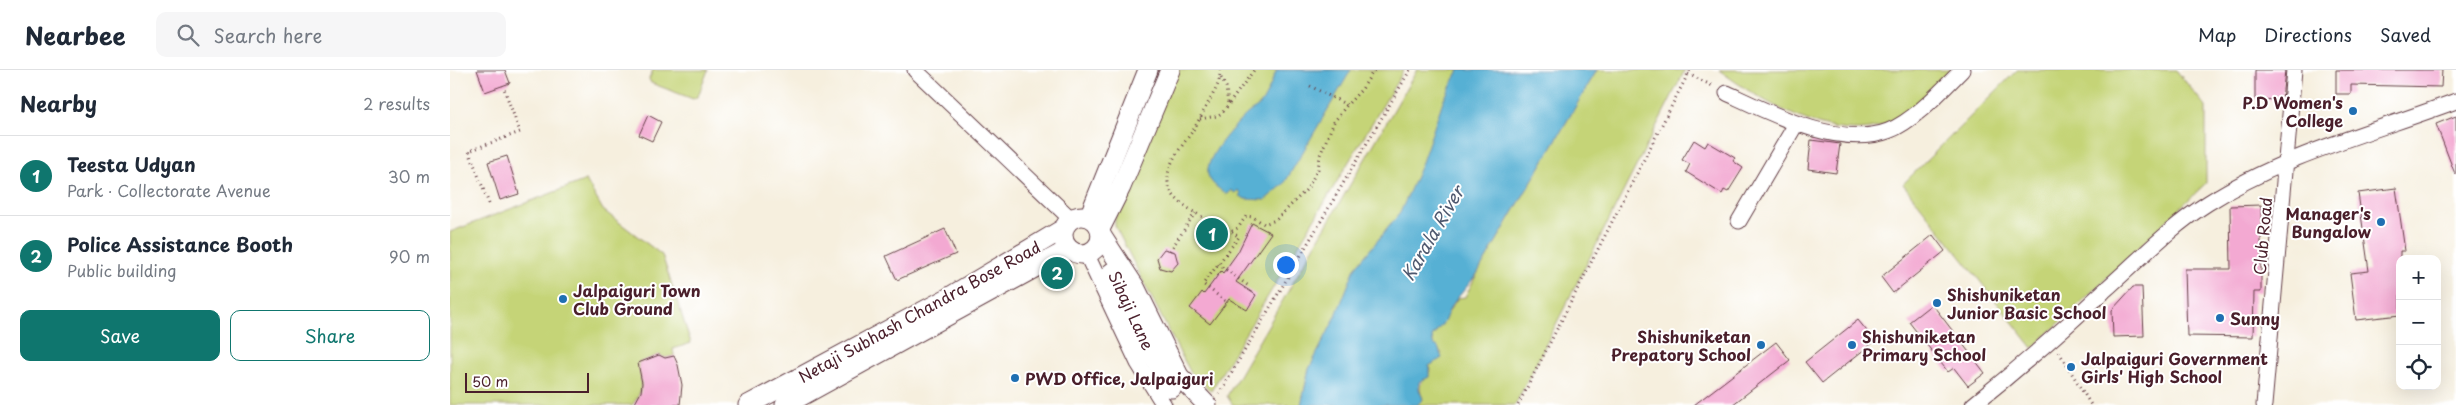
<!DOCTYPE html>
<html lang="en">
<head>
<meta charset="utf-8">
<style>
  :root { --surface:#fff; --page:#f6f6f7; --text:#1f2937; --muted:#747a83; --line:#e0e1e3; --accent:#0f766e }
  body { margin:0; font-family:"Playpen Sans",sans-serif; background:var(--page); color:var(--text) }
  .controls { position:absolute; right:15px; bottom:15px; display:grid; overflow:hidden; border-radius:10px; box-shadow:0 5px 20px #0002 }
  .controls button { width:45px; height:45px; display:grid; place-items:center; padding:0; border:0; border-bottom:1px solid var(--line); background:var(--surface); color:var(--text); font:25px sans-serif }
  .scale { position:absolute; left:15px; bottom:12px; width:124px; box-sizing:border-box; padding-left:5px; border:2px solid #4a1f2b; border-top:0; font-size:14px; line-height:18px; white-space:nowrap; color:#4a1f2b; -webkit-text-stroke:4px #fff; paint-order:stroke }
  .you { position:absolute; left:835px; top:194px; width:18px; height:18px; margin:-12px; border:4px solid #fff; border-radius:50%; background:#1a73e8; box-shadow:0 0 0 8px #1a73e833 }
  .badge { display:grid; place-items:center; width:32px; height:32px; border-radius:50%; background:var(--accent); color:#fff; font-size:16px; font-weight:700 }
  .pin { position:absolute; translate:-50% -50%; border:2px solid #fff; box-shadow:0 1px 5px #0006 }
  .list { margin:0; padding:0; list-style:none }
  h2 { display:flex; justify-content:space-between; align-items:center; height:65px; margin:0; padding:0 20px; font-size:21px }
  h2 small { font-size:16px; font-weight:400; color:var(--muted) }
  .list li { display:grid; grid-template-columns:32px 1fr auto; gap:15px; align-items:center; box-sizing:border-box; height:80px; padding:0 20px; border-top:1px solid var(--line) }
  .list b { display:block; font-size:19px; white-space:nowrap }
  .list p { margin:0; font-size:16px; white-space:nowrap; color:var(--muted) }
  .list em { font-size:16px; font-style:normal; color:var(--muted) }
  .actions { display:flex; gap:10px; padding:15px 20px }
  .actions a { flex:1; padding:11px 0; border:1px solid var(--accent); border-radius:10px; text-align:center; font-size:18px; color:var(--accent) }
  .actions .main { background:var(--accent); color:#fff }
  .icon { flex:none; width:28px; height:28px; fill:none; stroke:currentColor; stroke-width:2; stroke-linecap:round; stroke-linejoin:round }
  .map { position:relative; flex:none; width:2006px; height:335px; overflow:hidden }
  header { display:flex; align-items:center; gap:30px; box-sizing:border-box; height:70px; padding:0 25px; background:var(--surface); border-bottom:1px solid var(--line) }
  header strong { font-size:24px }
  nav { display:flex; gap:28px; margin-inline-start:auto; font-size:18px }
  .search { width:350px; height:45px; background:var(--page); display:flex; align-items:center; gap:12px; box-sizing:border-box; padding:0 18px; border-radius:10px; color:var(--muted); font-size:19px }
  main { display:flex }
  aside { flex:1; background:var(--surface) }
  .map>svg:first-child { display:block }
  .green { fill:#c5d477; stroke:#887a51 }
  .water { fill:#57b0d4; stroke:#506880 }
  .building { fill:#f3a9d2 }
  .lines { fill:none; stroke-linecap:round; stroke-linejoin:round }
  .minor-casing { stroke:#643e46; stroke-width:17 }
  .tertiary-casing { stroke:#643e46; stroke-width:21 }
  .path { stroke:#643e46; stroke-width:3; stroke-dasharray:1 4; stroke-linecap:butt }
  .minor { stroke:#fff; stroke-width:15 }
  .tertiary { stroke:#fff; stroke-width:19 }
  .poi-dot { fill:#1f6fb2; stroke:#fff; stroke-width:2 }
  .labels { text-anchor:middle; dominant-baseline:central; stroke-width:4; stroke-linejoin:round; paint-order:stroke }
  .poi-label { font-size:16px; font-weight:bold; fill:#4a1f2b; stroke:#fff; text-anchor:start }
  .street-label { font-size:16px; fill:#4a1f2b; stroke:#fff }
  .water-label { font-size:18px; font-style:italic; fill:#4f596f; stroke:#fff }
</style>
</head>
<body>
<header>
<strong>Nearbee</strong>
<div class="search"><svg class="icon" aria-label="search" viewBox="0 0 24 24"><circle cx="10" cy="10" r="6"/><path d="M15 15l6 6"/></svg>Search here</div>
<nav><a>Map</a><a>Directions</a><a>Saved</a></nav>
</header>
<main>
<aside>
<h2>Nearby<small>2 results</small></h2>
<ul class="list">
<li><span class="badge">1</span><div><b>Teesta Udyan</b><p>Park · Collectorate Avenue</p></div><em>30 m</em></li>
<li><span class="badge">2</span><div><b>Police Assistance Booth</b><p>Public building</p></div><em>90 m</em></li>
</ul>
<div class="actions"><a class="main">Save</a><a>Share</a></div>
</aside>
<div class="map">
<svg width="2006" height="335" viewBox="0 0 2006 335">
  <rect width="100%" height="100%" fill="#fff"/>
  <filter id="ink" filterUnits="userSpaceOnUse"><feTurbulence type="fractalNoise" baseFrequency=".02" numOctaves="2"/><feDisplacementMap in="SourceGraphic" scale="10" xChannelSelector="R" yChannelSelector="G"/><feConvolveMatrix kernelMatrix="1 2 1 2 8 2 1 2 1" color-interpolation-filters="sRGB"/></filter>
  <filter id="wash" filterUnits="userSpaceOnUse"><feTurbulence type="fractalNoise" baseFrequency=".0096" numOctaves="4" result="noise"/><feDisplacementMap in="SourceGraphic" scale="20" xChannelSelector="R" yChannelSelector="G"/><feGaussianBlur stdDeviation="1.12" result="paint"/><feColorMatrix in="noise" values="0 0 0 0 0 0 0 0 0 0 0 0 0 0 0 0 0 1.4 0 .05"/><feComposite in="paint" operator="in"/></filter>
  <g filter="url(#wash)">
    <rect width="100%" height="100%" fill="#f6efde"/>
    <g class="green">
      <polygon points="203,0 258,0 248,26 243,29 201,13 199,9"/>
      <polygon points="727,0 954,0 761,321 741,303 729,281 665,156 665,148"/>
      <polygon points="967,0 1019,0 986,85 859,299 851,335 783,335 777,326"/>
      <path d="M1147,0H1235L1065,335H967L973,329C967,314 971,313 980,301L979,296L992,283L983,274L982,267C992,255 998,240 1008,228L1015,227L1027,204Z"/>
      <path d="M1269,0H1504C1484,19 1465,41 1439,53C1387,78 1310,31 1269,0Z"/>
      <polygon points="1567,0 1726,0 1756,37 1756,113 1583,278 1453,114"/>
      <path d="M136,110L153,140L212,185L241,273L223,279L224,286L215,288L209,285L188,293C192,310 194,321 182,335H0V162Z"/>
    </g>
    <g class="water">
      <path d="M827,0H901L834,114L815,130L795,129L789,125L791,123L788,120L785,123L781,120L777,124C770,120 761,114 758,105C754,88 785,55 797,44C801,40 806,39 810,35C818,25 821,11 827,0Z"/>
      <polygon points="1009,0 1147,0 1027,204 1001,236 994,252 982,267 983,274 988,277 992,288 979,296 979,307 969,312 969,319 973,329 967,335 851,335 859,299 885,248 905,198 950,143 971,95 993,31"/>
    </g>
    <g id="blocks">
      <g class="building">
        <polygon points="27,0 55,0 60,13 35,22"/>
        <polygon points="1805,0 1835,0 1832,30 1805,29"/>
        <polygon points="1886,0 1992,0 1991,17 1901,15 1901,24 1886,24"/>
        <polygon points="198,45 211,52 202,71 189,65"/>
        <polygon points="2006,46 2006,104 2005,104 1986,54"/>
        <polygon points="1244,70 1255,77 1258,72 1285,88 1283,91 1293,98 1278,122 1274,120 1272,124 1236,102 1240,94 1232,90"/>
        <polygon points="1361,70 1390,74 1386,103 1358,99"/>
        <polygon points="57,86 69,124 50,130 38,92"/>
        <polygon points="1946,118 1955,181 1950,181 1950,245 1906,250 1900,203 1919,201 1908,123"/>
        <polygon points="1811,135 1811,222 1804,222 1803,267 1737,266 1735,199 1781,199 1780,136"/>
        <polygon points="802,153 821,163 786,212 806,225 797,240 779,229 760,254 740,238 752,222 754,224 771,201 773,203 788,182"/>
        <polygon points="495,159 506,184 447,210 436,186"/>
        <polygon points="1483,165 1495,181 1443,223 1431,207"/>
        <polygon points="714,179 725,182 728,193 721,201 710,198 707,188"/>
        <polygon points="1683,217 1692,217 1694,266 1663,267 1662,240"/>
        <polygon points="1482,234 1535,303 1518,316 1504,298 1498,302 1459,252"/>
        <polygon points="1408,250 1425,271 1372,313 1355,292"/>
        <polygon points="1326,272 1340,290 1282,335 1244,335"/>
        <polygon points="209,285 215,288 224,286 228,295 232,315 230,335 184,335 191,322 192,313 188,293"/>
      </g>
    </g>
  </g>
  <g filter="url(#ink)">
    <use href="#blocks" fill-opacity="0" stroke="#643e46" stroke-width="1"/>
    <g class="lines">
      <defs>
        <g id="minor">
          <polyline points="465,0 621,149"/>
          <path d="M1277,23C1320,43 1389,79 1438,61C1463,52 1493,19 1512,0"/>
          <polyline points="1289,151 1346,54"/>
          <polyline points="636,183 688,293 714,335"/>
          <path d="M1523,335C1568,299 1612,261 1654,221C1688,191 1720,157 1758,133C1833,85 1923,62 2006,31"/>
          <polyline points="1814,335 1844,0"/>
        </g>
        <g id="tertiary">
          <circle cx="632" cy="165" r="19"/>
          <polyline points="639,147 698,0"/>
          <polyline points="650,159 671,117 720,0"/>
          <polyline points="651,165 685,217 729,306 757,335"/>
          <polyline points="662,202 700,281 722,318"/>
          <polyline points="298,335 496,229 613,159"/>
          <polyline points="335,335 619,179"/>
        </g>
      </defs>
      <use href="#minor" class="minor-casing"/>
      <use href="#tertiary" class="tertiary-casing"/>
      <g class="path">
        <path d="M770,0C771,13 763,24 757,35C752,44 747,54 742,62C727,83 703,109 730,132C744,144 763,152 779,162L788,158L796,146L803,147L814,154L826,150L857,119L868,99L870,85L884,52L897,35L912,19L924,0"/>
        <polyline points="1238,4 1265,17"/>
        <polyline points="771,8 776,17 778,35"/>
        <polyline points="860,16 897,35"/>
        <polyline points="750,49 767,46 773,42 804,0"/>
        <polyline points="39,134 19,81 70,62 53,16"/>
        <polyline points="720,181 745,143"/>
        <polyline points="768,194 800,217"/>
        <polyline points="775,231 753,214 789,167 782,162"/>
        <polyline points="1609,282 1641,335"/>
        <polyline points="769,324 960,0"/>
        <polyline points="1068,335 1240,0"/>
      </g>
      <use href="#minor" class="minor"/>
      <use href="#tertiary" class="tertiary"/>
    </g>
  </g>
  <g class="poi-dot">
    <circle cx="1903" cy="41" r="5"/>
    <circle cx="1931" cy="152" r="5"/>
    <circle cx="113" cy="229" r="5"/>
    <circle cx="1487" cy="233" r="5"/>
    <circle cx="1770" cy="248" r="5"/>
    <circle cx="1311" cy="275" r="5"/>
    <circle cx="1402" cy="275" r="5"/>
    <circle cx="1621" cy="297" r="5"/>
    <circle cx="565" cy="308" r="5"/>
  </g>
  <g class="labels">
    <g class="poi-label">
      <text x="1893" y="32" text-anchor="end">P.D Women's<tspan x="1893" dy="18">College</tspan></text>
      <text x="1921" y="143" text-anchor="end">Manager's<tspan x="1921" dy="18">Bungalow</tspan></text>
      <text x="123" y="220">Jalpaiguri Town<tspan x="123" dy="18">Club Ground</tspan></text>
      <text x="1497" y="224">Shishuniketan<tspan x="1497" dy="18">Junior Basic School</tspan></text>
      <text x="1780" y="248">Sunny</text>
      <text x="1301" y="266" text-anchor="end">Shishuniketan<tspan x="1301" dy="18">Prepatory School</tspan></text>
      <text x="1412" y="266">Shishuniketan<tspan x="1412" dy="18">Primary School</tspan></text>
      <text x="1631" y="288">Jalpaiguri Government<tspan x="1631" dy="18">Girls' High School</tspan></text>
      <text x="575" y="308">PWD Office, Jalpaiguri</text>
    </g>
    <g class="street-label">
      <text transform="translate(1812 166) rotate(-85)">Club Road</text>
      <text transform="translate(682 240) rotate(65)">Sibaji Lane</text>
      <text transform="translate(469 241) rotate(-29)">Netaji Subhash Chandra Bose Road</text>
    </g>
    <g class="water-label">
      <text transform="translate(982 163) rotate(-60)">Karala River</text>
    </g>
  </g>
</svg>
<div class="controls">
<button>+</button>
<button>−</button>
<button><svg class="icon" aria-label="locate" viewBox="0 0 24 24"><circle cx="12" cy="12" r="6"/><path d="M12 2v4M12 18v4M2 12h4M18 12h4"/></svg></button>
</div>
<div class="scale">50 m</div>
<div class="you"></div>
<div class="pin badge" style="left:762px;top:164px">1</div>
<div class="pin badge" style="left:607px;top:203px">2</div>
</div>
</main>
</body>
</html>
